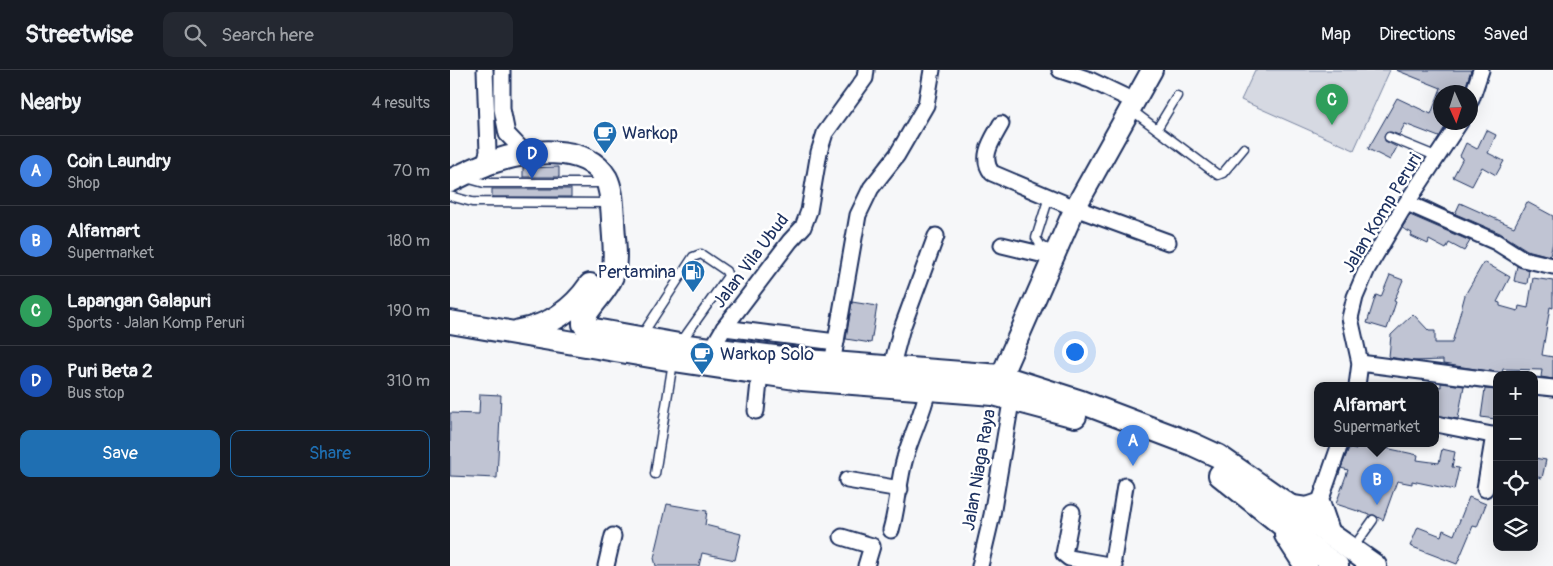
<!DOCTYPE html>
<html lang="en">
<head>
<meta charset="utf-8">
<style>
  :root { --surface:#171b24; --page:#242831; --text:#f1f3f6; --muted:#9ea1a6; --line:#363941; --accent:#1f6fb2 }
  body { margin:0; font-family:Pangolin,sans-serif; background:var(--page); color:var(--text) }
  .controls { position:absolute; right:15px; bottom:15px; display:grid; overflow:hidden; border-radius:10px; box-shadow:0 5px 20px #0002 }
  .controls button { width:45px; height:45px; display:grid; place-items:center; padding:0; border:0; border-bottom:1px solid var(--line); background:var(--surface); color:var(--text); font:25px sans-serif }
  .compass { position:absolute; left:983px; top:15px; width:45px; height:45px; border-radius:50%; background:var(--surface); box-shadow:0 5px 20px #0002; rotate:177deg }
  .you { position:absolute; left:624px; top:281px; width:18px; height:18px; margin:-12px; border:4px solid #fff; border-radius:50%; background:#1a73e8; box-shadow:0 0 0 8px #1a73e833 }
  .badge { display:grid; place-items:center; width:32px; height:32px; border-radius:50%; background:var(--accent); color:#fff; font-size:16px; font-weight:700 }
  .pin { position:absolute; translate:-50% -41px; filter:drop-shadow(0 1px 2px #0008) }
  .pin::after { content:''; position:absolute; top:26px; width:18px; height:15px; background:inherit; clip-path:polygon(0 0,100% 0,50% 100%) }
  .popup { position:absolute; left:864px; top:312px; width:125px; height:65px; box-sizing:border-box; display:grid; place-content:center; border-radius:10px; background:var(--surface); filter:drop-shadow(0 1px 4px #0005); font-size:16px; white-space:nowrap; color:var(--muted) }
  .popup b { font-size:19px; color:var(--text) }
  .popup::after { content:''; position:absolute; left:50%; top:100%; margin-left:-10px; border:10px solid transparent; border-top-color:var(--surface) }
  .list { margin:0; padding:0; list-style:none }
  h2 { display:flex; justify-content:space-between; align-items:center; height:65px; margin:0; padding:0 20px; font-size:21px }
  h2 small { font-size:16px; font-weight:400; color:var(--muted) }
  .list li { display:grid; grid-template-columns:32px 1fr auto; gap:15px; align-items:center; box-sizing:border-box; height:70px; padding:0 20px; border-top:1px solid var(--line) }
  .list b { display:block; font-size:19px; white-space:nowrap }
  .list p { margin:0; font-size:16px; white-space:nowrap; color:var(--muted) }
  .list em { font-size:16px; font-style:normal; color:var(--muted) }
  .actions { display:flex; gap:10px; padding:15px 20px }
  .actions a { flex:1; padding:11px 0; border:1px solid var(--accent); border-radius:10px; text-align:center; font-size:18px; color:var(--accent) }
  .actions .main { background:var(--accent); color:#fff }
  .icon { flex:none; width:28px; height:28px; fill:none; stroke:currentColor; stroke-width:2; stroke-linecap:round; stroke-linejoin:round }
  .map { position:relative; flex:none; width:1103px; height:496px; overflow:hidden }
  header { display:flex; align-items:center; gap:30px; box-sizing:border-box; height:70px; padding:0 25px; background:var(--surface); border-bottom:1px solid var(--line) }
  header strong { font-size:24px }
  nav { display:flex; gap:28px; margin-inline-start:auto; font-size:18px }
  .search { width:350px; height:45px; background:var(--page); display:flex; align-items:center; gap:12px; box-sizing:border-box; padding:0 18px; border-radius:10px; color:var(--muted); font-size:19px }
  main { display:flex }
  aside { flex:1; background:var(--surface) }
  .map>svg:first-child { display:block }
  .green { fill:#d6d9e2; stroke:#7884a0 }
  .building { fill:#c0c4d3; stroke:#1b2f5e }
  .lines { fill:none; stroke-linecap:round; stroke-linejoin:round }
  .lane-casing { stroke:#1b2f5e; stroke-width:11 }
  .street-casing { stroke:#1b2f5e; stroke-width:19 }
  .secondary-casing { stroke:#1b2f5e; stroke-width:24 }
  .primary-casing { stroke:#1b2f5e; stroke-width:26 }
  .lane { stroke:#fff; stroke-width:8 }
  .street { stroke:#fff; stroke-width:15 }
  .secondary { stroke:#fff; stroke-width:20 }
  .primary { stroke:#fff; stroke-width:22 }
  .labels { text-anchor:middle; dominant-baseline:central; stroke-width:5; stroke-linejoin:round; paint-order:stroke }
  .poi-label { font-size:18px; fill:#1b2f5e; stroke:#fff; text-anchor:start }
  .street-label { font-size:18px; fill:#1b2f5e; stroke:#fff }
</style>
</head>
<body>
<header>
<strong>Streetwise</strong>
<div class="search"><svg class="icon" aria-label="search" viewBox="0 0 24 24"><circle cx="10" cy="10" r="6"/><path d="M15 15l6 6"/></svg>Search here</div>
<nav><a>Map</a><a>Directions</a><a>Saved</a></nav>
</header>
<main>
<aside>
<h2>Nearby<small>4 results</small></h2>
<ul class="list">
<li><span class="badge" style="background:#3f7fe0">A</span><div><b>Coin Laundry</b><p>Shop</p></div><em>70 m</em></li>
<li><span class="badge" style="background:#3f7fe0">B</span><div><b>Alfamart</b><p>Supermarket</p></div><em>180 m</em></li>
<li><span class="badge" style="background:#2e9e5b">C</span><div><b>Lapangan Galapuri</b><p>Sports · Jalan Komp Peruri</p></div><em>190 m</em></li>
<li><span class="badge" style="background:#1a4fb4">D</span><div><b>Puri Beta 2</b><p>Bus stop</p></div><em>310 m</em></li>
</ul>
<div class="actions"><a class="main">Save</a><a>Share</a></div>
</aside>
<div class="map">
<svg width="1103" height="496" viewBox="0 0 1103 496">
  <rect width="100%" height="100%" fill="#f6f7f9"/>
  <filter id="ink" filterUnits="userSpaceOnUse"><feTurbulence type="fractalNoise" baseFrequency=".02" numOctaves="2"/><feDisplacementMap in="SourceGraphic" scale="10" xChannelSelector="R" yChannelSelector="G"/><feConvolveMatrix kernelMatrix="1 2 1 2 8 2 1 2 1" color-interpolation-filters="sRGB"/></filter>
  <g filter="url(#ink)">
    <polygon class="green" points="805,0 940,0 904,80 791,30"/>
    <g class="building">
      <polygon points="946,0 1021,0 1014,22 990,22 990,52 998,52 989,67 955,54 949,65 941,62 935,63 935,71 947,77 940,90 918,79 947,28 981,44 991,18"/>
      <polygon points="1036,60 1046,65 1038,83 1054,91 1046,105 1032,97 1022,116 1003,107 1013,88 1010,86 1016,73 1027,79"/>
      <polygon points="109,97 109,107 73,107 73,98"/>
      <rect x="42" y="119" width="79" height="8"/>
      <polygon points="974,129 1005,144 1010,133 1064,157 1077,132 1103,146 1103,172 1100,186 1077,180 1050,163 973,130"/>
      <polygon points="960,145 1020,171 1014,181 999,173 996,179 979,170 978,174 961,166 962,163 952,158"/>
      <polygon points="1034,192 1060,207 1047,232 1050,233 1050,236 1068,241 1069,236 1078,238 1083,208 1103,211 1103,238 1100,237 1092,285 1103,287 1103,309 1091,307 1092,300 1053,299 1052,303 993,294 993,290 963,291 939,287 941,265 963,244 979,261 985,261 985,273 1002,273 1015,225"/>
      <polygon points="1067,196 1079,200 1077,214 1064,211"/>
      <polygon points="940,205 953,210 944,231 946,232 937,259 917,253 926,225 931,227"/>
      <polygon points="402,232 427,236 421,273 396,269"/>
      <polygon points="991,313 1014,316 1008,349 986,345 986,316 991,317"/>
      <polygon points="1035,319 1047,320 1045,349 1031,347"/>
      <polygon points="30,324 51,325 47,408 0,406 0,343 29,344"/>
      <polygon points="907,374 932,374 931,377 968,385 967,390 989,393 992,379 1005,382 1002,397 1009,398 1004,420 962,411 962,414 947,411 933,450 924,445 920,445 886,434 898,400 891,398 899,378 906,380"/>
      <polygon points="1084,388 1096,390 1092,408 1084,406"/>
      <polygon points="1019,427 1036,434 1027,457 1023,456 1007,494 960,476 968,457 991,466 993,460 1004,465"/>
      <polygon points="217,434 257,441 255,455 291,464 285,490 252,483 249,496 206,496 204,488"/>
    </g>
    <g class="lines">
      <defs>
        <g id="lane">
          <polyline points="680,39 768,105 773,103 794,78"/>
          <polyline points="707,59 727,26"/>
          <polyline points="939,67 988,87"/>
          <polyline points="16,108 34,113 154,113"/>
          <polyline points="0,126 22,132 160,133"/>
          <polyline points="599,127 586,168 591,176 603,181"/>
          <polyline points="192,265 243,187 251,184 276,201 278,206 231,272"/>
          <polyline points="205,404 223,292"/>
          <polyline points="903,478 923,450"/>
        </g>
        <g id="street">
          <polyline points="52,0 52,39 57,64 77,85"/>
          <polyline points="610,0 640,10 684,31"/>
          <polyline points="1021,30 1031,0"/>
          <path d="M551,54C543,69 529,87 542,103L625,138L718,172"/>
          <polyline points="34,95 38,82 35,0"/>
          <polyline points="957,133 1046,172 1073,189 1103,196"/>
          <polyline points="552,175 603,187"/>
          <polyline points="274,258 386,272"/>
          <polyline points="257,287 274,258 340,171 353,157 359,141 369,82 375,63 415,8 416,0"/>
          <polyline points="910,293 1047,311"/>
          <polyline points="382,294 408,145 421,118 447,85 476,35 482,0"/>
          <polyline points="441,299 451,261 486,166"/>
          <polyline points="907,316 910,293 900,248 905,227 917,199 952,140 1010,52"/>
          <polyline points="1084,316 1103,318"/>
          <polyline points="306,341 310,303"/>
          <polyline points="986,354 1047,366"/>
          <polyline points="397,410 450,419"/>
          <polyline points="1035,419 1044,365"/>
          <polyline points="622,442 614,484 619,488 664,496"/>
          <polyline points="866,443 890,374"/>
          <path d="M441,460C448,436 448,412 455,388C461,365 473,344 478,319"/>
          <polyline points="392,467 422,476 416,496"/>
          <polyline points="156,496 163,466"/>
          <polyline points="530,496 542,445 563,320"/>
          <polyline points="662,496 675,416"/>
        </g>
        <polyline id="secondary" points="545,320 625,138 702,0"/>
        <g id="primary">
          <path d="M0,111C14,104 28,97 42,92C75,81 135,72 156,108C162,120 162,136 163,149C163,166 168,190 162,206C156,222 141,233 134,248V254L139,259L229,275L357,291L550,306L631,332L742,374L768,386L925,496"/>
          <polyline points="0,252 224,290 352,309 543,324 625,346"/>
          <path d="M69,261C100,256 123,240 140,215"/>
          <polyline points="770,405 859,476 887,496"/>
          <polyline points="838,436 857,439 869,435 879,464"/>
          <polyline points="836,465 856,496"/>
        </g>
      </defs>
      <use href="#lane" class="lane-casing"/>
      <use href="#street" class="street-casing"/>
      <use href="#secondary" class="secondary-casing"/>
      <use href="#primary" class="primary-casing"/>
      <use href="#lane" class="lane"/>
      <use href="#street" class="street"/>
      <use href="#secondary" class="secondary"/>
      <use href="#primary" class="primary"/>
    </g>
  </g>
  <defs>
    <symbol id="cafe-pin" viewBox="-11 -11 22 30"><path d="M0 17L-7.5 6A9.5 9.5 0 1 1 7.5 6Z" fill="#1f6fb2" stroke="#fff"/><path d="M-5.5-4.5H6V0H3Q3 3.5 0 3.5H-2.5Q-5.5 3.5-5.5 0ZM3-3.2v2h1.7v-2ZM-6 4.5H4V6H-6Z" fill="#fff"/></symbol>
    <symbol id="fuel-pin" viewBox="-11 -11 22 30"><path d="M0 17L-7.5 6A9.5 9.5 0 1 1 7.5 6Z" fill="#1f6fb2" stroke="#fff"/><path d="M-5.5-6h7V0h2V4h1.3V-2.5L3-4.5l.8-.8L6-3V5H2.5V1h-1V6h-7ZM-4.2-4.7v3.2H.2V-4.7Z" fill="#fff"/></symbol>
  </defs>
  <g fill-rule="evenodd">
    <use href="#cafe-pin" x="141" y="49" width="28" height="38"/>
    <use href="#fuel-pin" x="229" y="188" width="28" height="38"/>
    <use href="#cafe-pin" x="238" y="270" width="28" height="38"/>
  </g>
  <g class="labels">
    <g class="poi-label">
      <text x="172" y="63">Warkop</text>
      <text x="226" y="202" text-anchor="end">Pertamina</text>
      <text x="270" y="284">Warkop Solo</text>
    </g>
    <g class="street-label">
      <text transform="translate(932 143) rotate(-59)">Jalan Komp Peruri</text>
      <text transform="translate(301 191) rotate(-53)">Jalan Vila Ubud</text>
      <text transform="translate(529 400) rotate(-80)">Jalan Niaga Raya</text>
    </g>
  </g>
</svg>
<div class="controls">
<button>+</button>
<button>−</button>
<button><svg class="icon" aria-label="locate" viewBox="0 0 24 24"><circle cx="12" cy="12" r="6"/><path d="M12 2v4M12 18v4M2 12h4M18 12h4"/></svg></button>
<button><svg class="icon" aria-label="layers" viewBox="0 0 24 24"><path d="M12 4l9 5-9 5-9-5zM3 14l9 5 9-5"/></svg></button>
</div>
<svg class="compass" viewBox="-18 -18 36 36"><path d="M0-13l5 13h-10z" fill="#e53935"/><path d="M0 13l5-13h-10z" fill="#9ea1a6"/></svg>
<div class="you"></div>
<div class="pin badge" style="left:683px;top:396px;background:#3f7fe0">A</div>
<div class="pin badge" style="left:927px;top:435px;background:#3f7fe0">B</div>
<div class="popup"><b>Alfamart</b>Supermarket</div>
<div class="pin badge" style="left:882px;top:55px;background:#2e9e5b">C</div>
<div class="pin badge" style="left:82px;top:109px;background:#1a4fb4">D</div>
</div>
</main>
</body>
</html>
